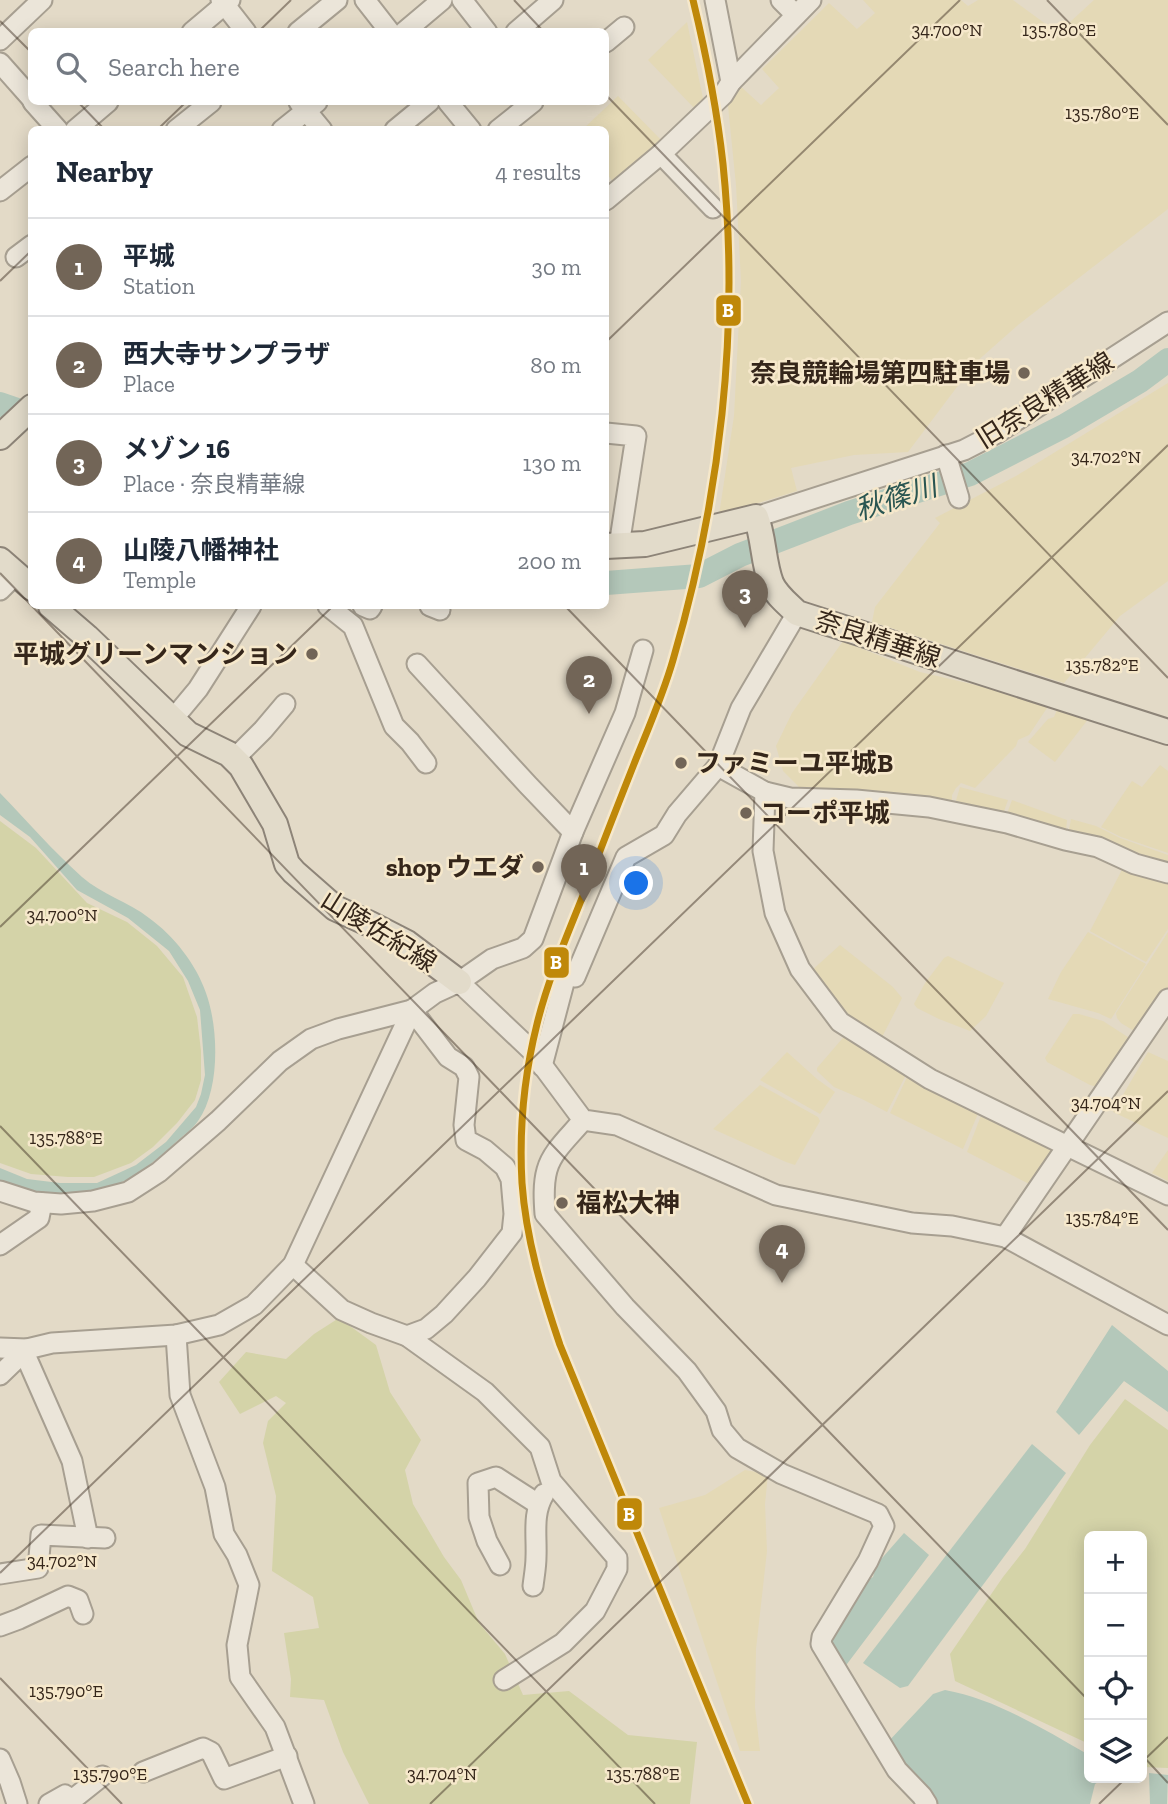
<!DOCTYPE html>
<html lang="en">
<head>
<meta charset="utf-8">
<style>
  :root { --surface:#fff; --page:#f2f2f3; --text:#1f2937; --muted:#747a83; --line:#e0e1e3; --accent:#726557 }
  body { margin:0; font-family:"Zilla Slab","Noto Sans JP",serif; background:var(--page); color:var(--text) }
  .controls { position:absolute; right:21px; bottom:21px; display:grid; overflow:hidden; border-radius:10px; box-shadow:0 4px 18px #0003 }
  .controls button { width:63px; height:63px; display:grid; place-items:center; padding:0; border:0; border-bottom:2px solid var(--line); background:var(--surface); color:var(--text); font:35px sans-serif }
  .you { position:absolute; left:637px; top:884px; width:24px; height:24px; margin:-18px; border:5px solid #fff; border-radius:50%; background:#1a73e8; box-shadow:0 0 0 10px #1a73e833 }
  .badge { display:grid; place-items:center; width:46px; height:46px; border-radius:50%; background:var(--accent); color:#fff; font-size:23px; font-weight:700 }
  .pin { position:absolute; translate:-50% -58px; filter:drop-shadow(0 2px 4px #0008) }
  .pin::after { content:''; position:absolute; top:37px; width:24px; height:21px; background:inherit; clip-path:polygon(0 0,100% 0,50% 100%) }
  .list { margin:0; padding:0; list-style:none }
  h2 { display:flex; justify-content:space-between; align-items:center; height:91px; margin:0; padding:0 28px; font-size:30px }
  h2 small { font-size:23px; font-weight:400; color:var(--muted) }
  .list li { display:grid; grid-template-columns:46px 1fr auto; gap:21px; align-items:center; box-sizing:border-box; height:98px; padding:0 28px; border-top:2px solid var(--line) }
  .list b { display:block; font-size:26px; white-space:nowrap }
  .list p { margin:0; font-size:23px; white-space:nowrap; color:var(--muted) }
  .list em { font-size:23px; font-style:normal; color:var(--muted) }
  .icon { flex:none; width:38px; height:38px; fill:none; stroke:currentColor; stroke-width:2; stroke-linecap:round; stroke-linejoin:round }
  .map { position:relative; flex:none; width:1168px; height:1804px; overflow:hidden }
  .search { position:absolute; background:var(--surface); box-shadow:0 4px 18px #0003; left:28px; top:28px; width:581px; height:77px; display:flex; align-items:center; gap:18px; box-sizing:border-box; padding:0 24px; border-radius:10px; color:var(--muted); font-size:26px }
  .panel { position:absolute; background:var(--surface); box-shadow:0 4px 18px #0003; left:28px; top:126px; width:581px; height:483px; border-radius:10px }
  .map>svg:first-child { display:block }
  .farmland { fill:#e4d9b6 }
  .green { fill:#d4d3a8 }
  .water { fill:#b4c8ba }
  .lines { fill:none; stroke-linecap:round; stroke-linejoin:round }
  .river { stroke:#b4c8ba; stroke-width:24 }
  .minor-casing { stroke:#a79f91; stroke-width:23 }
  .major-casing { stroke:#8d8478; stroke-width:28 }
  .minor { stroke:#ebe5d9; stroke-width:19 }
  .major { stroke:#e2dbca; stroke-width:24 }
  .rail-1-casing { stroke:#f6e8cb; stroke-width:12 }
  .rail-1 { stroke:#bf8809; stroke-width:7 }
  .ticks { fill:none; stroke:#35261a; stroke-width:2; stroke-opacity:0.45 }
  .poi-dot { fill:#726557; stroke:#f6e8cb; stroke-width:2.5 }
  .labels { text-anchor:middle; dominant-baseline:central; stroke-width:5; stroke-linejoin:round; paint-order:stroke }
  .poi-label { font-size:26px; font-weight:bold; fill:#35261a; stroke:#f6e8cb; text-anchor:end }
  .street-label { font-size:26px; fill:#35261a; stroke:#f6e8cb }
  .water-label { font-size:28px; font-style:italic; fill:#295551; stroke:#f6e8cb }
  .ticks-label { font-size:18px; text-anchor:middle; fill:#35261a; stroke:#f6e8cb; stroke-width:5; stroke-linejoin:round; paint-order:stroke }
  .line-badge { stroke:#f6e8cb; stroke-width:2.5 }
  .badge-label { font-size:19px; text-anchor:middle; font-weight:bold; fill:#fff }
</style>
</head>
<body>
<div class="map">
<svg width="1168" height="1804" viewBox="0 0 1168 1804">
  <rect width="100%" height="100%" fill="#e3dac7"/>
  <g class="farmland">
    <polygon points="863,0 961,0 968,6 978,0 1013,0 1058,33 1094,0 1168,0 1168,209 1018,325 975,363 908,452 854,455 791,468 797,491 719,515 734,416 741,281 736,185 727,96 738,84 761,105 779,88 762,69 829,3 857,29 875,13"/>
    <polygon points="687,22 704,103 697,111 648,60"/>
    <polygon points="618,96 664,143 615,184 606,173 606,130 582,130"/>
    <polygon points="1168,383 1168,581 1120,616 1064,683 872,622 875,607 940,523 935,518 1016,476"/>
    <polygon points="843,641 920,672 997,690 1049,705 1029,735 1018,740 1016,746 975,788 961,783 956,788 952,795 952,809 802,790 783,771 776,746 792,713"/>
    <polygon points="1058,707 1089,718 1055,762 1028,742 1048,719 1054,717"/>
    <polygon points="1160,765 1168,771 1168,853 1121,837 1101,827 1132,781 1142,787"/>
    <polygon points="960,787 1008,800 1002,817 955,804"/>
    <polygon points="1012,800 1067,820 1066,831 1005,819"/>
    <polygon points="1071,819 1096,826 1120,838 1168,855 1168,867 1068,835"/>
    <polygon points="1125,864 1168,879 1168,929 1146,962 1090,931"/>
    <polygon points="1088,932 1146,964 1111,1019 1098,1013 1048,999 1061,972"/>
    <polygon points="1168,932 1168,990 1148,1024 1139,1034 1121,1023 1117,1018 1116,1013"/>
    <polygon points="840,945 893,987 902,998 881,1039 836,1005 810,972"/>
    <polygon points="948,956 1004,983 986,1016 970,1031 939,1019 917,1008 914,1004 925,983 944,958"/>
    <polygon points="1073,1014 1079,1014 1103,1021 1134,1041 1105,1089 1090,1085 1047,1062 1045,1058"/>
    <polygon points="848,1032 908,1071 887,1112 862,1099 834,1087 817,1071 817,1068"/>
    <polygon points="787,1052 817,1079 835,1092 820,1114 760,1080"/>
    <polygon points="1148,1052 1168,1061 1168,1138 1113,1112"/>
    <polygon points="908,1075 980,1109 963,1149 890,1113"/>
    <polygon points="760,1085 818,1117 820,1121 795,1165 786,1162 713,1129"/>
    <polygon points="982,1113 1059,1150 1033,1186 967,1152"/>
    <polygon points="1168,1150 1168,1181 1152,1173"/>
    <polygon points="745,1470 768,1474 765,1504 767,1551 756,1649 755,1707 760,1751 740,1751 659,1508 705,1495"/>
  </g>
  <g class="green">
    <polygon points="0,821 36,848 87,903 127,922 157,946 183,977 197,1017 201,1051 201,1080 195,1100 177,1123 153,1147 131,1163 94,1177 68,1177 31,1174 0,1163"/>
    <polygon points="339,1318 376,1345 390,1392 421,1440 405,1470 413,1504 444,1557 461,1580 479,1623 505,1654 523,1695 569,1691 628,1735 697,1742 690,1804 369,1804 343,1752 324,1700 290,1697 291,1679 284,1633 319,1628 313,1597 272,1571 276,1496 263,1443 268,1421 286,1403 276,1396 240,1414 219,1382 246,1352 286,1359 314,1334"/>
    <polygon points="1125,1399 1168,1430 1168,1768 1142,1767 1142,1536 1089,1536 1089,1744 955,1681 950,1654 1003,1577 1025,1549 1090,1445"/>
  </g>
  <g class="water">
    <path d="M0,793C27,821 53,851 82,877C101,894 129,902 149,918C174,936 196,964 206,993C219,1029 220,1090 198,1121C192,1130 182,1136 175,1143C113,1201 80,1200 0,1185V1168L27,1179L60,1183H97L136,1165L166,1142L196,1107L201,1094L205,1075L200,1010L188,981L169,951L128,918L77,890L30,837L0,815Z"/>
    <polygon points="1112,1325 1168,1371 1168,1412 1124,1381 1079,1435 1056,1412"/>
    <polygon points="1032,1444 1066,1473 908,1686 900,1688 863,1663"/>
    <polygon points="904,1533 929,1555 844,1668 826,1641 866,1581 873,1577 876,1565"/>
    <path d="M945,1690C996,1699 1045,1730 1089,1755V1778H1105L1095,1784L1090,1804H934L887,1743L933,1694Z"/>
    <polygon points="1149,1773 1168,1775 1167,1804 1150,1804"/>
  </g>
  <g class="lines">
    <g class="river">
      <polyline points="0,404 32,415"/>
      <polyline points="606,583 699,576 740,555 849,513 970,474 1064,426 1140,381 1168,360"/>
    </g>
    <defs>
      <g id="minor">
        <polyline points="221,0 246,32"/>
        <polyline points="365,0 390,32"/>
        <polyline points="462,0 487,32"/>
        <polyline points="715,0 731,82"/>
        <polyline points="781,0 796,15"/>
        <polyline points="192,32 230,0"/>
        <polyline points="298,32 337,0"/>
        <polyline points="404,32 442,0"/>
        <polyline points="516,32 553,0"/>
        <polyline points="0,40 42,0"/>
        <polyline points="606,42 624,27"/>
        <polyline points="0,63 32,99"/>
        <polyline points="33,102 58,130"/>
        <polyline points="299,102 322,130"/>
        <polyline points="448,102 471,130"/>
        <polyline points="75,130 108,102"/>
        <polyline points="176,130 211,102"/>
        <polyline points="282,130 317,102"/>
        <polyline points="395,130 429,102"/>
        <polyline points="498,130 533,102"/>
        <polyline points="661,154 713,208"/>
        <polyline points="0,191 32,166"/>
        <polyline points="606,200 661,154 723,95 731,82 811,0"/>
        <polyline points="16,257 32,245"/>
        <polyline points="606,433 636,436 619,546"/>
        <polyline points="946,455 959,498"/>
        <polyline points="756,517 964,450 997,433 1168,322"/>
        <polyline points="0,590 16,574"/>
        <polyline points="328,606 353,626 394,726 410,742 426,763"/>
        <polyline points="363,606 370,609 372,606"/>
        <polyline points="430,606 440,610"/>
        <polyline points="417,664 528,785 573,832"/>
        <polyline points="173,719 198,689 251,606"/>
        <polyline points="234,759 263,730 285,704"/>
        <polyline points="718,766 765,792 790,798 856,800 929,807 1007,823 1065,840 1098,847 1135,864 1168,873"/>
        <polyline points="765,792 763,851 775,913 800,969 840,1022 930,1079 1168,1195"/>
        <polyline points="459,982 531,1050 583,1120 617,1125 776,1195 912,1223 952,1226 1005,1237 1168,1325"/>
        <polyline points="542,1066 566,975 575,977 626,857 664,835 677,814 718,766 741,708 797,613"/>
        <path d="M583,1120C571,1135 552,1151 547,1170C543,1184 544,1200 545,1214L625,1307L687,1371L716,1411L722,1430L737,1448L782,1474L878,1514L884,1526L868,1561L822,1637L821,1644L897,1770L922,1796L927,1804"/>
        <polyline points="0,1191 34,1202 61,1204 93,1201 128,1192 159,1172 218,1121 280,1061 311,1039 338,1029 412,1010 448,1057 464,1067 469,1077 464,1125 466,1140 485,1150 505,1167 511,1179 514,1214 512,1233 477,1278 444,1314 426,1329 407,1336"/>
        <polyline points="1005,1237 1168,999"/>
        <polyline points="0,1245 39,1218 42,1203"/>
        <polyline points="293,1265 342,1310 371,1323 407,1336 485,1392 540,1447 551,1481 617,1558 617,1569 595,1611 563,1643 504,1680"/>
        <polyline points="176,1335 180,1395 215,1487 224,1534 237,1555 249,1585 237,1645 240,1677 275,1727 304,1804"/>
        <polyline points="0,1348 27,1349"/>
        <polyline points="24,1352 72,1461 88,1538"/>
        <polyline points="0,1375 27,1349 52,1343 176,1335 219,1325 254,1305 293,1265 412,1010 435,993 459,982 492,959 523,948 533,939 573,832 625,713 643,650"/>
        <polyline points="500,1565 487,1541 479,1517 478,1483 496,1477 538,1504"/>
        <polyline points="0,1574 38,1568 41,1535 105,1538"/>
        <path d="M533,1586C534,1577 536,1567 536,1557C537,1535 532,1514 544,1494"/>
        <polyline points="0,1626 19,1619 68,1596 78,1600 83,1614"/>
        <polyline points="0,1759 10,1782 17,1804"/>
        <polyline points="143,1772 203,1748 211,1752 224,1779 287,1756"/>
        <polyline points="49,1804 65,1795 72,1800 102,1776"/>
      </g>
      <g id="major">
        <polyline points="0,437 32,407"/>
        <path d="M606,546L645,544L756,517C764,538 763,562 771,583C776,595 788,604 797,613L1168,732"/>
        <polyline points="0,560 32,588"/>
        <polyline points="51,606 87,637 188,734 229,754 241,766 275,824 287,864 294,872 335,908 370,924 407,943 459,982"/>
      </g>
    </defs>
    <use href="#minor" class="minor-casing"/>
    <use href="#major" class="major-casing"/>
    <use href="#minor" class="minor"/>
    <use href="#major" class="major"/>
    <defs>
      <path id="rail-1" d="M693,0C706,54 717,109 723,164C740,329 720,500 673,660C663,695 648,729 634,764C617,807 600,850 584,893C567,936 548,979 537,1024C524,1076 519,1130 522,1183C526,1239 542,1292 560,1345L748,1804"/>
    </defs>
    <use href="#rail-1" class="rail-1-casing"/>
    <use href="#rail-1" class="rail-1"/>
  </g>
  <path class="ticks" d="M514,0L544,32M1047,0L1168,125M0,21L32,53M258,32L291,0M606,95L1168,678M78,102L105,130M157,130L186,102M0,281L32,250M606,342L960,0M0,573L1089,1701M565,606L1168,1230M0,927L333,606M0,1126L655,1804M0,1573L1168,445M0,1678L122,1804M1142,1755L1168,1783M1142,1762L1168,1737M430,1804L1168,1091M1099,1804L1126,1778"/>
  <g class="poi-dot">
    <circle cx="1024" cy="373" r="7"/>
    <circle cx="312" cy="654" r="7"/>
    <circle cx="681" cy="763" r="7"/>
    <circle cx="746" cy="813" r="7"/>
    <circle cx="538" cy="867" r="7"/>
    <circle cx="562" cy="1203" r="7"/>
  </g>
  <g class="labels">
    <g class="poi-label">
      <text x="1010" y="373">奈良競輪場第四駐車場</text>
      <text x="298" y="654">平城グリーンマンション</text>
      <text x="695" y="763" text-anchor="start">ファミーユ平城B</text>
      <text x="760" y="813" text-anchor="start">コーポ平城</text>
      <text x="524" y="867">shop ウエダ</text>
      <text x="576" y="1203" text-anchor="start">福松大神</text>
    </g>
    <g class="street-label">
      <text transform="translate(1045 400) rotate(-32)">旧奈良精華線</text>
      <text transform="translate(878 639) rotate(18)">奈良精華線</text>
      <text transform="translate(379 931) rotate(32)">山陵佐紀線</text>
    </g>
    <g class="water-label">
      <text transform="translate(896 498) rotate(-18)">秋篠川</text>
    </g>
  </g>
  <g class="ticks-label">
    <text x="947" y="36">34.700°N</text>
    <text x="1059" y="36">135.780°E</text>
    <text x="1102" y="119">135.780°E</text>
    <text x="1106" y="463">34.702°N</text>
    <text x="1102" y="671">135.782°E</text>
    <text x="62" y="921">34.700°N</text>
    <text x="1106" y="1109">34.704°N</text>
    <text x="66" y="1144">135.788°E</text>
    <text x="1102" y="1224">135.784°E</text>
    <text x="62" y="1567">34.702°N</text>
    <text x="66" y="1697">135.790°E</text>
    <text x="110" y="1780">135.790°E</text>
    <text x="643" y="1780">135.788°E</text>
    <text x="442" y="1780">34.704°N</text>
  </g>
  <g class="line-badge">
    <rect x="715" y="294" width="27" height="33" rx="7" fill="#bf8809"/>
    <rect x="543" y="946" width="27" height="33" rx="7" fill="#bf8809"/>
    <rect x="616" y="1497" width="27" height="34" rx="7" fill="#bf8809"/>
  </g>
  <g class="badge-label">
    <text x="728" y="317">B</text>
    <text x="556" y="969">B</text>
    <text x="629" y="1521">B</text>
  </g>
</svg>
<div class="controls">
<button>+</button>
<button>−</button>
<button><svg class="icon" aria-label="locate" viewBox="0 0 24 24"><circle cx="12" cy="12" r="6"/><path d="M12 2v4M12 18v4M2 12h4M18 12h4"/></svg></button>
<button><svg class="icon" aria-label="layers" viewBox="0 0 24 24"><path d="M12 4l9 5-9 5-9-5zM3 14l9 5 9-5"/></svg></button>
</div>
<div class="you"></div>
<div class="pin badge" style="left:584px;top:902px">1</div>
<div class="pin badge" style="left:589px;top:714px">2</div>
<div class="pin badge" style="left:745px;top:628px">3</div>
<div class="pin badge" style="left:782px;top:1283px">4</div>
<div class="search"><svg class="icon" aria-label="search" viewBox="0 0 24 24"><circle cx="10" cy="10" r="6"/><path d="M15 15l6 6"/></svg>Search here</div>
<section class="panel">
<h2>Nearby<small>4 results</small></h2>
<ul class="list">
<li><span class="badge">1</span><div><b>平城</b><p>Station</p></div><em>30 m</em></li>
<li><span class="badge">2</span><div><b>西大寺サンプラザ</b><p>Place</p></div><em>80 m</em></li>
<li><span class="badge">3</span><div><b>メゾン 16</b><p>Place · 奈良精華線</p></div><em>130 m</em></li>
<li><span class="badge">4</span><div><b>山陵八幡神社</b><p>Temple</p></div><em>200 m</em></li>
</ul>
</section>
</div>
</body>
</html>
